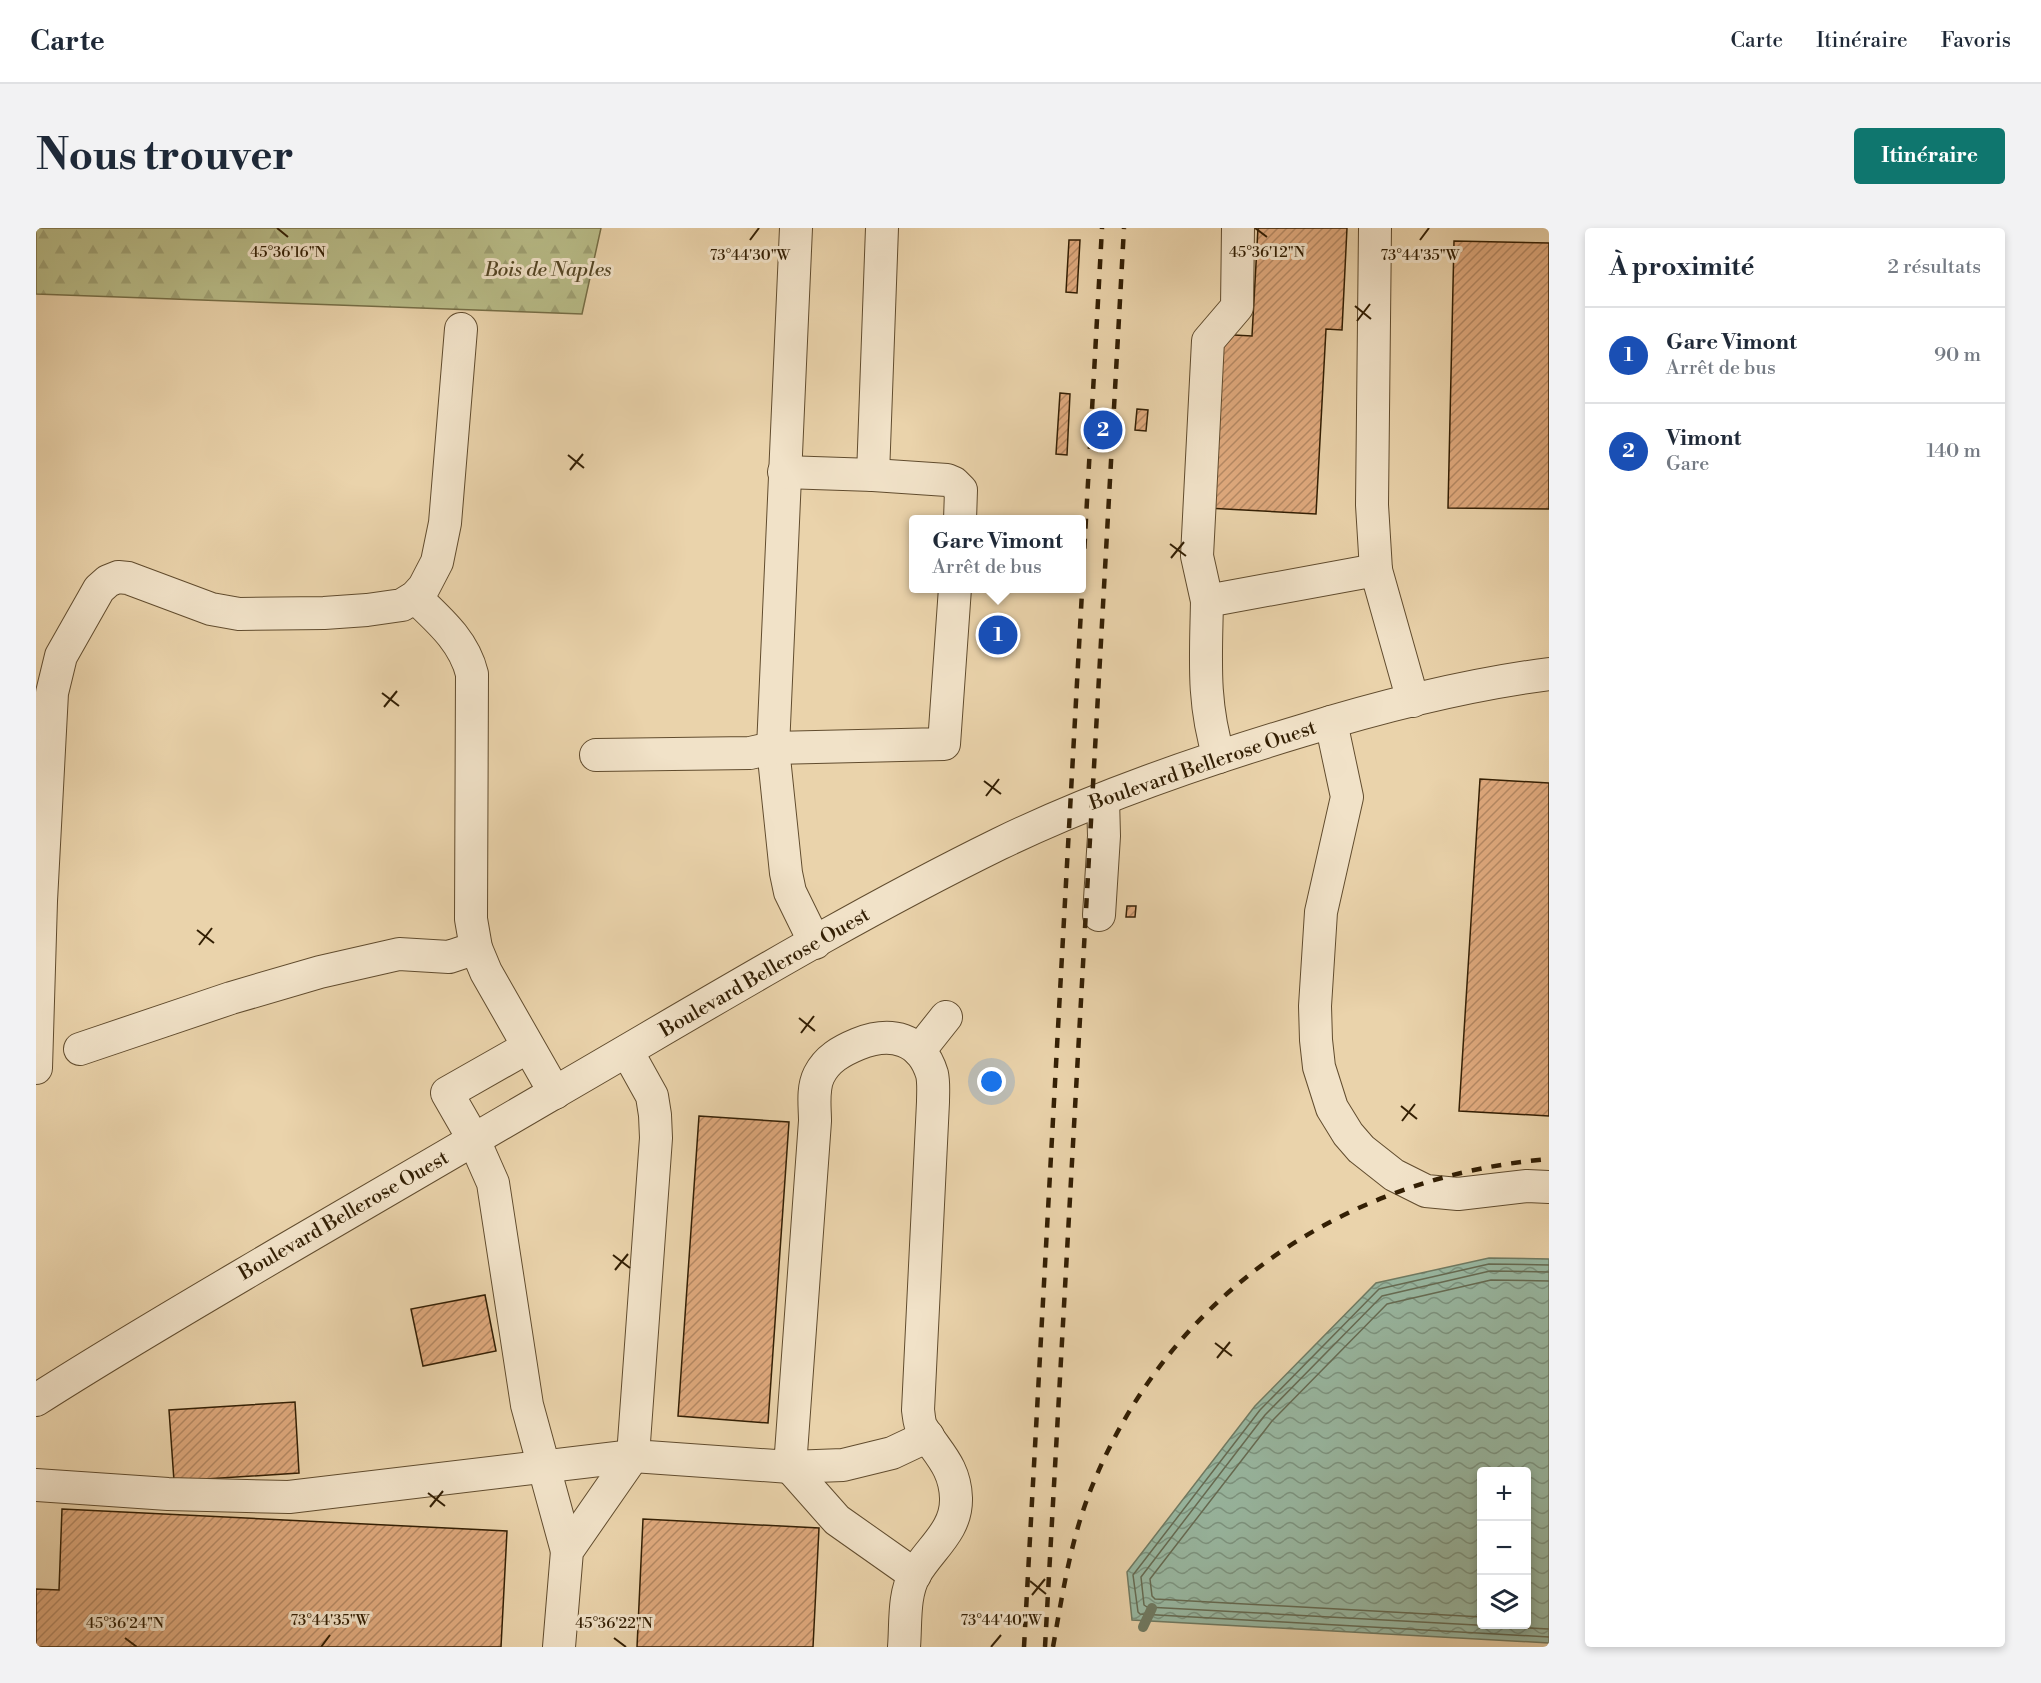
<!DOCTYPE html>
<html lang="fr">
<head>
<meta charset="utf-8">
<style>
  :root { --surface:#fff; --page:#f2f2f3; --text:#1f2937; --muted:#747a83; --line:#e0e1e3; --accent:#0f766e }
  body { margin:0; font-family:"Libre Bodoni",serif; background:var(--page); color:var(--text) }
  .controls { position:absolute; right:18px; bottom:18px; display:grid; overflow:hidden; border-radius:6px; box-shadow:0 3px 9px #0003 }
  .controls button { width:54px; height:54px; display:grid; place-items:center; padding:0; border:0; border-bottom:2px solid var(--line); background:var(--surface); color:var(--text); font:30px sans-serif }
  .you { position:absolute; left:956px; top:854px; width:21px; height:21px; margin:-15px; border:4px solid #fff; border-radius:50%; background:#1a73e8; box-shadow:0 0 0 9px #1a73e833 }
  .badge { display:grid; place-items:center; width:39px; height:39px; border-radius:50%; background:var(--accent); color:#fff; font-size:20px; font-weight:700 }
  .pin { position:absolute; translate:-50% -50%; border:3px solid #fff; box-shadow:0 2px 6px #0006 }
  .popup { position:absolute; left:873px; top:287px; width:177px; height:78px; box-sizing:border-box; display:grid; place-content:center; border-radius:6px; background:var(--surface); filter:drop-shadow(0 2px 4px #0005); font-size:20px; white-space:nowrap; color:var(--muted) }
  .popup b { font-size:22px; color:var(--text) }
  .popup::after { content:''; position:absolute; left:50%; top:100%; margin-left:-12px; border:12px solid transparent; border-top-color:var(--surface) }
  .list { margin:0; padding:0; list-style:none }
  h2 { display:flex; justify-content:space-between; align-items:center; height:78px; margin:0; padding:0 24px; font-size:26px }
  h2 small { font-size:20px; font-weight:400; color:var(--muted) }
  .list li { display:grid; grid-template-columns:39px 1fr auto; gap:18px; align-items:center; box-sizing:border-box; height:96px; padding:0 24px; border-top:2px solid var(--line) }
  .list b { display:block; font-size:22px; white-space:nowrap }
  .list p { margin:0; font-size:20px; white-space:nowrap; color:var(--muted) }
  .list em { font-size:20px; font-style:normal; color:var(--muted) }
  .icon { flex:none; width:33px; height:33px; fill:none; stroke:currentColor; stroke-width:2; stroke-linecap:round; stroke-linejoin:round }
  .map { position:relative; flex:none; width:1513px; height:1419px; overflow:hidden; border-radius:6px }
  header { display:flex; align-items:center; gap:36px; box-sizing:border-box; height:84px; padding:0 30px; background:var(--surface); border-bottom:2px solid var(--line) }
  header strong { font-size:28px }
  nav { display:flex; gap:33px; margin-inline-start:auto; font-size:21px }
  .intro { display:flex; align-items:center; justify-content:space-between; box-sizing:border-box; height:144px; padding:0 36px }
  h1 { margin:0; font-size:42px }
  .button { padding:15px 27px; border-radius:6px; background:var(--accent); color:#fff; font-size:21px; font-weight:700 }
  main { display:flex; gap:36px; padding:0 36px }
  aside { flex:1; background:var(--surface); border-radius:6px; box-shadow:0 3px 9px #0003 }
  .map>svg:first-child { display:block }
  .forest { fill:url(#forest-firs); stroke:#766e46; stroke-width:1.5 }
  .water { fill:url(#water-waves); stroke:#707b63; stroke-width:1.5; fill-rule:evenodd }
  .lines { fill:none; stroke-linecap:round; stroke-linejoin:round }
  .shore { stroke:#666c54; stroke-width:1.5 }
  .stream { stroke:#707b63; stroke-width:10 }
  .building { fill:url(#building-hatch); stroke:#331f04; stroke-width:1.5 }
  .minor-casing { stroke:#614c2e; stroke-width:34 }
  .minor { stroke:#f1e2c8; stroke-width:32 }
  .rail { stroke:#331f04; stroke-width:4.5; stroke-dasharray:10 10; stroke-linecap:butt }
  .ticks { fill:none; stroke:#331f04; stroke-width:2 }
  .labels { text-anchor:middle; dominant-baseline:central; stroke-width:6; stroke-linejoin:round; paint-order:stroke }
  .park-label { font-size:20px; font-style:italic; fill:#544625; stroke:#f1e2c8 }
  .street-label { font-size:20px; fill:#331f04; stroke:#f1e2c8 }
  .ticks-label { font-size:15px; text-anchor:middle; fill:#331f04; stroke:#f1e2c8; stroke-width:6; stroke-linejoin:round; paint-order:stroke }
</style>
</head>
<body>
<header>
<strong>Carte</strong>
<nav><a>Carte</a><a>Itinéraire</a><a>Favoris</a></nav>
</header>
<div class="intro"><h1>Nous trouver</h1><a class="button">Itinéraire</a></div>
<main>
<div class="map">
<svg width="1513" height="1419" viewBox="0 0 1513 1419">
  <defs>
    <pattern id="forest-firs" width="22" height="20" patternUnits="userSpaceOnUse" patternTransform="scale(1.5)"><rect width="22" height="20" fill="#b8bc88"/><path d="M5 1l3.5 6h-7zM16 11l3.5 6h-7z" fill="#9fa174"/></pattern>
    <pattern id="water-waves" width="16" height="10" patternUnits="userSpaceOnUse" patternTransform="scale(1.5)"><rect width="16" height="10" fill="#99b9a3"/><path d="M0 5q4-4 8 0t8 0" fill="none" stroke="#7d9683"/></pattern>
    <pattern id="building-hatch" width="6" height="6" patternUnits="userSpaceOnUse" patternTransform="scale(1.5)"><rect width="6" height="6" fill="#dfa97d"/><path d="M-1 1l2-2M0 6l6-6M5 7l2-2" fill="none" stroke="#b58964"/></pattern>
  </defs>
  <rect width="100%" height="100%" fill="#ead3ab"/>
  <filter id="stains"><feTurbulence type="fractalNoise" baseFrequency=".00333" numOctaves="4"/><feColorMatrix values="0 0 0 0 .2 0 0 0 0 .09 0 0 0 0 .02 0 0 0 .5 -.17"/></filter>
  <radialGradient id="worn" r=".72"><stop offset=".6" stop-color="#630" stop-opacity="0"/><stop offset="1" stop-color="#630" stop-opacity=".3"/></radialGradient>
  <polygon class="forest" points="0,0 565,0 546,86 0,66"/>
  <path class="water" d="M1453,1030L1513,1031V1415L1096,1392L1091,1344L1219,1178L1340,1055ZM1446,1244H1490V1396H1446Z"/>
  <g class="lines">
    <g class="shore">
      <polyline points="1513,1037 1453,1036 1343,1061 1224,1182 1097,1347 1102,1384 1104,1386 1513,1409"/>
      <polyline points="1513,1044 1454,1043 1346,1068 1229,1187 1105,1349 1108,1377 1111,1379 1513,1401"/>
      <polyline points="1446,1389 1119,1371 1116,1368 1114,1351 1236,1193 1351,1076 1455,1052 1513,1053"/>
    </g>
    <polyline class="stream" points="1107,1399 1116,1380"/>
  </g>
  <g class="building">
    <polygon points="1222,0 1311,0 1306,102 1290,101 1280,286 1171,280 1180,106 1216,108"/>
    <polygon points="1033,12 1044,12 1041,65 1030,64"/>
    <polygon points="1418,13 1513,15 1513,281 1412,280"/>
    <polygon points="1024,165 1034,166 1031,227 1020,226"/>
    <polygon points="1101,181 1112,182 1110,203 1099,202"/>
    <polygon points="1444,551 1513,555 1513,888 1423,883"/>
    <polygon points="1091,678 1100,678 1099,689 1090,689"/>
    <polygon points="663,888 753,894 732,1195 642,1188"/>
    <polygon points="449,1067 460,1123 387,1138 375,1081"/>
    <polygon points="259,1174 263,1245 138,1253 133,1182"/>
    <polygon points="26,1281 471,1303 465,1419 0,1419 0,1361 23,1362"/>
    <polygon points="607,1291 783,1300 777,1419 601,1419"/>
  </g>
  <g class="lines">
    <defs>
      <g id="minor">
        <polyline points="760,0 737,520 750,645 754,664 779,715"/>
        <polyline points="1339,0 1336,277 1340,342"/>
        <polyline points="748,244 837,247 911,252 918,255 925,262 924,292"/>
        <polyline points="837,247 846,0"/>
        <path d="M379,369C403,392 428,413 436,446L435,691L440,720L450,744L519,865"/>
        <polyline points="1171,373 1161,328 1172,113 1201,79 1202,0"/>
        <polyline points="1295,494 1311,569 1285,684 1279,778 1280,812 1283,839 1296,880 1312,906 1325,921 1358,947 1390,963 1422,966 1491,958 1513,959"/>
        <polyline points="560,527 714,525 737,520 908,516 919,360"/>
        <path d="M1183,529C1166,474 1170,429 1171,373L1340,342L1377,473"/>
        <polyline points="1063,687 1068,608 1067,571"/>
        <polyline points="492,819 411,865 438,912 457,955 491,1177 531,1323"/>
        <polyline points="44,821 195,770 284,744 363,726 413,729 440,720"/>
        <path d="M591,823L616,868L619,887L620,910L597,1228L754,1239L779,893C779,879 776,861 783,847C791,831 805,823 822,816C855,803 885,810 896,846C898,855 897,865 897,874L882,1182C883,1188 883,1195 886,1200C901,1225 919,1238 920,1270C921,1303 894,1320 879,1346C867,1367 870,1396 868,1419"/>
        <polyline points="883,823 910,789"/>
        <polyline points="0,840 5,673 16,465 25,428 63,361 72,353 82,349 92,350 175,381 203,386 288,385 331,382 366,377 379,369 388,359 401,334 409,295 425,101"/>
        <path d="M0,1172C81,1120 164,1072 247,1023C335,972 423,921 511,869C660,783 808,692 963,616C1060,569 1162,534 1265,503C1346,478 1429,457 1513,446"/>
        <polyline points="754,1239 801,1292 879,1347"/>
        <polyline points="754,1239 807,1237 856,1225 892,1208"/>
        <polyline points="0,1257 132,1266 253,1269 597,1228"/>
        <polyline points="523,1419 531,1323 597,1228"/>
      </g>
    </defs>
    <use href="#minor" class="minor-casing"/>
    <use href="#minor" class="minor"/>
    <g class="rail">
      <polyline points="988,1419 1066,0"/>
      <polyline points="1009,1419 1088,0"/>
      <path d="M1017,1419C1027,1363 1035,1309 1057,1256C1135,1065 1310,948 1513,931"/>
    </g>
  </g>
  <path class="ticks" d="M241,0L252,9M1219,0L1231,9M714,12L723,0M1384,12L1393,0M1319,78L1335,91M1321,93L1334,76M532,227L548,240M534,242L547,226M1134,316L1150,328M1135,330L1148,314M346,465L363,478M348,479L361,463M948,553L965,566M950,568L963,551M161,702L178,715M163,717L176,700M763,790L779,803M765,805L778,788M1365,878L1381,891M1366,893L1379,876M577,1027L594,1040M579,1042L592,1026M1179,1115L1196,1128M1181,1130L1194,1114M392,1265L409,1278M394,1279L407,1263M994,1353L1010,1366M996,1367L1009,1351M89,1410L101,1419M578,1410L590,1419M285,1419L294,1407M955,1419L965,1407"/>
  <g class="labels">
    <g class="park-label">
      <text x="512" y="42">Bois de Naples</text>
    </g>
    <g class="street-label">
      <text transform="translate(1167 538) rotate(-19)">Boulevard Bellerose Ouest</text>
      <text transform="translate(729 745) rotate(-30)">Boulevard Bellerose Ouest</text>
      <text transform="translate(308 988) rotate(-30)">Boulevard Bellerose Ouest</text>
    </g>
  </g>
  <g class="ticks-label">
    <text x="252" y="29">45°36'16"N</text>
    <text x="1231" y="29">45°36'12"N</text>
    <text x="714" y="32">73°44'30"W</text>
    <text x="1384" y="32">73°44'35"W</text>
    <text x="294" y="1397">73°44'35"W</text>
    <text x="965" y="1397">73°44'40"W</text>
    <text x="89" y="1400">45°36'24"N</text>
    <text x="578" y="1400">45°36'22"N</text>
  </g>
  <rect width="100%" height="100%" filter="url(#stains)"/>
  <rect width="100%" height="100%" fill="url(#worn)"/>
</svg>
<div class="controls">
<button>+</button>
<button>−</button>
<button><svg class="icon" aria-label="layers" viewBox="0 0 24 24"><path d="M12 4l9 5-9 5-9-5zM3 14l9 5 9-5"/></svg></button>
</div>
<div class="you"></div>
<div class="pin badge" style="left:962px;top:407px;background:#1a4fb4">1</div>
<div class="popup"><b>Gare Vimont</b>Arrêt de bus</div>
<div class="pin badge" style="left:1067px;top:202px;background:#1a4fb4">2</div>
</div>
<aside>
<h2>À proximité<small>2 résultats</small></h2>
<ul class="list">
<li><span class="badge" style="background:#1a4fb4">1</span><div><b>Gare Vimont</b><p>Arrêt de bus</p></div><em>90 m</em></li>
<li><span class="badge" style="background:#1a4fb4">2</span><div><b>Vimont</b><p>Gare</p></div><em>140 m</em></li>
</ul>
</aside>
</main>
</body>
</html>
